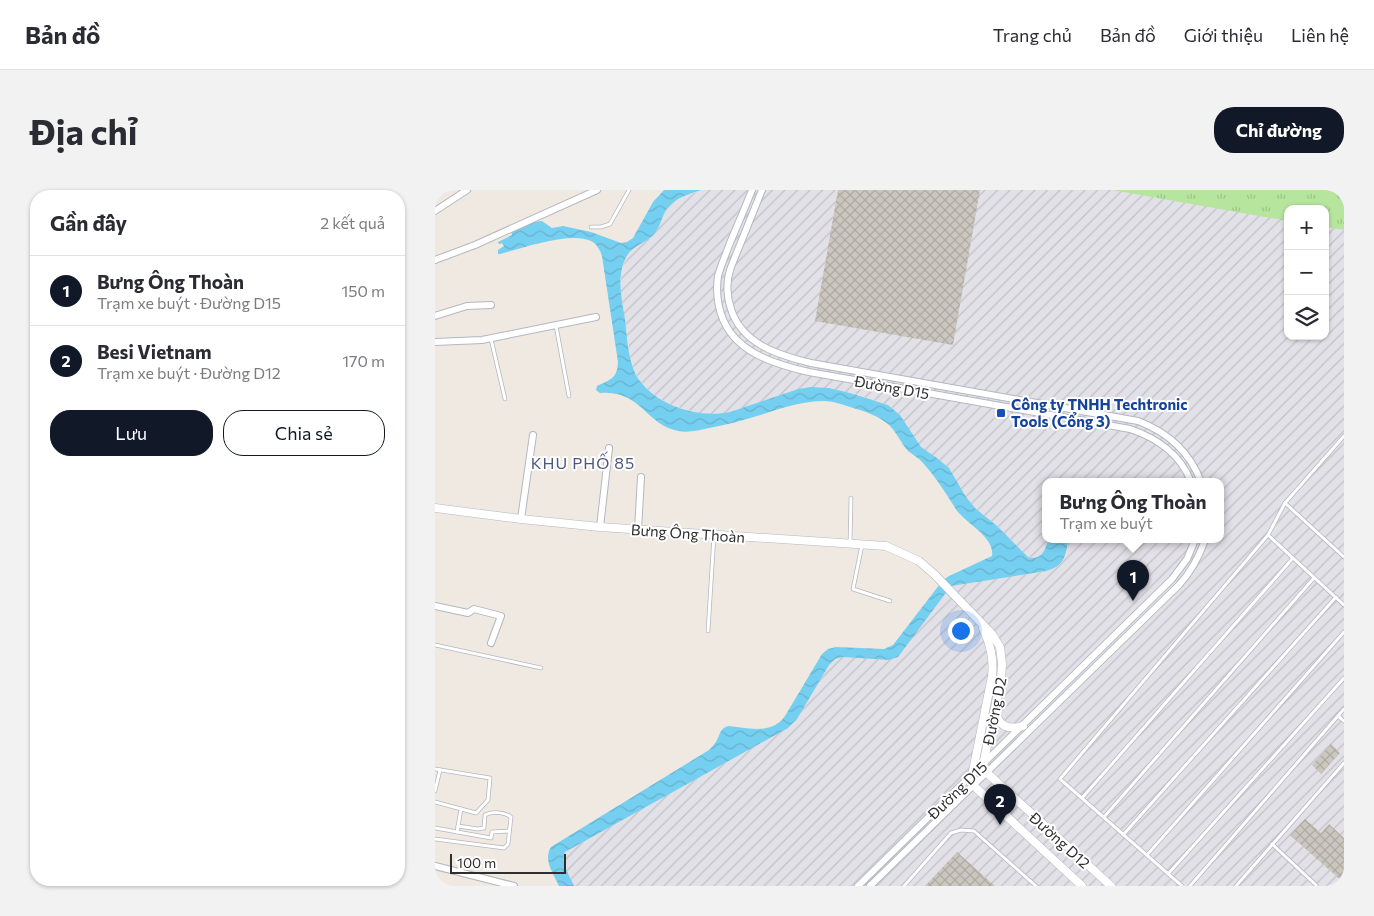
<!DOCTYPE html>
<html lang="vi">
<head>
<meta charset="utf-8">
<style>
  :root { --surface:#fff; --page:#f2f2f3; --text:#2b2b33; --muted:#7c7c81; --line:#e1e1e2; --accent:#111827 }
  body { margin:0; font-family:Commissioner,sans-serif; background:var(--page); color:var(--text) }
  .controls { position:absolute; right:15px; top:15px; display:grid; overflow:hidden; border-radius:10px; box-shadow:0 1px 4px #0004 }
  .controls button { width:45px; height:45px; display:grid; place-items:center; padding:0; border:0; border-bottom:1px solid var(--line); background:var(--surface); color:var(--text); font:25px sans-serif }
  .scale { position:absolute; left:15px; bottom:12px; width:116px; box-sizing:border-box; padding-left:5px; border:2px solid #2e2e2e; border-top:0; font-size:14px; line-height:18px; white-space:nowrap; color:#2e2e2e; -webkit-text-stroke:4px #fff; paint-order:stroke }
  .you { position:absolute; left:525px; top:440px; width:18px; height:18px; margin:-12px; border:4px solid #fff; border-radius:50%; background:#1a73e8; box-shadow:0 0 0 8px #1a73e833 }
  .badge { display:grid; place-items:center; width:32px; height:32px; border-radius:50%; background:var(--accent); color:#fff; font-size:16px; font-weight:700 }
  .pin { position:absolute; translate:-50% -41px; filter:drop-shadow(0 1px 2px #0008) }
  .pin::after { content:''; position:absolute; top:26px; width:18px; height:15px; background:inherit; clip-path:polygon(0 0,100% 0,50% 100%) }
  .popup { position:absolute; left:607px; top:288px; width:182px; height:65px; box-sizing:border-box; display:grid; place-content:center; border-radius:10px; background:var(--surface); filter:drop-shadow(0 1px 4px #0005); font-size:16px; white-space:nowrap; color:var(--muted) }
  .popup b { font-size:19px; color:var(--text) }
  .popup::after { content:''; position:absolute; left:50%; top:100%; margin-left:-10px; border:10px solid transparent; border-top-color:var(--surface) }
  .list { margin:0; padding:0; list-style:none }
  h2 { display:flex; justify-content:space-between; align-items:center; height:65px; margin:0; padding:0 20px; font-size:21px }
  h2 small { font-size:16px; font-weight:400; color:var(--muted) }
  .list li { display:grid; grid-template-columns:32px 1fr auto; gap:15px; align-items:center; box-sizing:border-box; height:70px; padding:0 20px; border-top:1px solid var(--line) }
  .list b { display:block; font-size:19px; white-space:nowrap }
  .list p { margin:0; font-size:16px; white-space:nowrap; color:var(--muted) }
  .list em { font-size:16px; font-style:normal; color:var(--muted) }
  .actions { display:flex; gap:10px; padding:15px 20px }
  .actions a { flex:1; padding:11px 0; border:1px solid var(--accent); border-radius:20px; text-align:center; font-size:18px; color:var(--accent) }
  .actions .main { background:var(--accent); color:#fff }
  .icon { flex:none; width:28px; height:28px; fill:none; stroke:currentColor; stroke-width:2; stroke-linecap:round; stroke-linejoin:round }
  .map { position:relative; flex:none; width:909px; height:696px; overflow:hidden; border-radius:20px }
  header { display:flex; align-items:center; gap:30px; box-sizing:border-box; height:70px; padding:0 25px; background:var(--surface); border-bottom:1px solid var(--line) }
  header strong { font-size:24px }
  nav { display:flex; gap:28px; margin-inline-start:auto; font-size:18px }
  .intro { display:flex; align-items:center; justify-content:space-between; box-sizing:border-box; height:120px; padding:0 30px }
  h1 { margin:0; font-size:35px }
  .button { padding:12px 22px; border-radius:20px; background:var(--accent); color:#fff; font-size:18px; font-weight:700 }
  main { display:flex; gap:30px; padding:0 30px }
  aside { flex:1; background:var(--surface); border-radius:20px; box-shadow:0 1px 4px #0004 }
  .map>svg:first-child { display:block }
  .industrial { fill:url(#industrial-furrows); fill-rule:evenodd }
  .grass { fill:url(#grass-tufts) }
  .water { fill:url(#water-waves) }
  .building { fill:url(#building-cross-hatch) }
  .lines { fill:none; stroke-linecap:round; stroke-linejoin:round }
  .service-casing { stroke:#b4b7c1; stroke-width:4.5 }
  .minor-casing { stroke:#b4b7c1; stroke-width:8 }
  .tertiary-casing { stroke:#b4b7c1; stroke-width:9 }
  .service { stroke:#fff; stroke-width:3 }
  .minor { stroke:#fff; stroke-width:6 }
  .tertiary { stroke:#fff; stroke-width:8 }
  .transit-dot { fill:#1a4fb4; stroke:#fff; stroke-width:2 }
  .labels { text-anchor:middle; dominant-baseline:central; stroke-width:4; stroke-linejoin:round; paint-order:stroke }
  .street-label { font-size:15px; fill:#2e2e2e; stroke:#fff }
  .transit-label { font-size:15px; font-weight:bold; fill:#164399; stroke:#fff; text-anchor:start }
  .neighbourhood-label { font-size:16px; letter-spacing:1px; fill:#4d5680; stroke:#fff }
</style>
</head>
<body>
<header>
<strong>Bản đồ</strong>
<nav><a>Trang chủ</a><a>Bản đồ</a><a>Giới thiệu</a><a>Liên hệ</a></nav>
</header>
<div class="intro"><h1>Địa chỉ</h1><a class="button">Chỉ đường</a></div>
<main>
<aside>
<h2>Gần đây<small>2 kết quả</small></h2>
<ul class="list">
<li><span class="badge">1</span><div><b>Bưng Ông Thoàn</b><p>Trạm xe buýt · Đường D15</p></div><em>150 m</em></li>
<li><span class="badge">2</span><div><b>Besi Vietnam</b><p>Trạm xe buýt · Đường D12</p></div><em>170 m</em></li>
</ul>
<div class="actions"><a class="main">Lưu</a><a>Chia sẻ</a></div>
</aside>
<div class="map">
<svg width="909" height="696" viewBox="0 0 909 696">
  <defs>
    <pattern id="industrial-furrows" width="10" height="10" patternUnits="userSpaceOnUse" patternTransform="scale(1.25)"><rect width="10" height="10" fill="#e3e1e8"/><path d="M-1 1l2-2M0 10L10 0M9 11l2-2" fill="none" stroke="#c3c1c7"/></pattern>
    <pattern id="grass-tufts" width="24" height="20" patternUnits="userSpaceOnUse" patternTransform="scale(1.25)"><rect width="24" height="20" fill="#b6e59e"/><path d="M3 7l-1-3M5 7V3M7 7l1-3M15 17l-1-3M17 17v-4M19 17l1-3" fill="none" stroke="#9dc588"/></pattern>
    <pattern id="water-waves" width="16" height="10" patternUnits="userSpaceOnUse" patternTransform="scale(1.25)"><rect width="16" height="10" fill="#75cff0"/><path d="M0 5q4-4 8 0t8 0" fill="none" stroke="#66b2ce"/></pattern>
    <pattern id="building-cross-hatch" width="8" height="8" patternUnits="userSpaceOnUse" patternTransform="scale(1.25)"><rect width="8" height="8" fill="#cbc7bf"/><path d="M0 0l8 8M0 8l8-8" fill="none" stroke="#afaba4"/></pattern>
  </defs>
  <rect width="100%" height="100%" fill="#efe9e1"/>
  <path class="industrial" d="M266,0H909V696H139L128,673V667L130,662L358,534L394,475L400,469L407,467L454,470L516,396L594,383H602L617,379L625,374L630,368L632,365L633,350H786V292H610V350H613L612,353L611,359L605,366L599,368H594L561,335L541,319L531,307L514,278L502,268L486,258L465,225L453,215L415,203L394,198L363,199L295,222L287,224L271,225L248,219L232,213L216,203L207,193L200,183L195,166L186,103V86L189,73L198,58L215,48L231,18L237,12ZM853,19H890V146H853Z"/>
  <polygon class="grass" points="677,0 909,0 909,40 890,37 890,19 853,19 853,31"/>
  <path class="water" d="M229,0H266C252,5 236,9 229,24C226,30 224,39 219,44C208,56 196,54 189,72C182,90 187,111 190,129C192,147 193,169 201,185C218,215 263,229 295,222L363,199L376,197L394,198L415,203L453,215L465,225L486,257L502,268L514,278L531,307L541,319L561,335L594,368C607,369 610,361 613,350H633C631,367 629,376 611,381L516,396L463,467L454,470L407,467L400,469L394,475L362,529L353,538L130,662C125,673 135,686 139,696H124C118,683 108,670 116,657L274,560C277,557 280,554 282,550C286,542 285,539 293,536C313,538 337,545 350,526L387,464L393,459L401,457L449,459L458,455L508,390L514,386L557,366C560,349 536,336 526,325C522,322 520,317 517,313C508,299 499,285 488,273C484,268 478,265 473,261C466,253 461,241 453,234C443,226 430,221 418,218C409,215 399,211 389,211C366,211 344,219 322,226C306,231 291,235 274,238C264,240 254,243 244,241C211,236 206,199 165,203L161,200L162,196C176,189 182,189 183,172L167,66C165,60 162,54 156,51C136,41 87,58 65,64H63V60L69,56L67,53L64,54L63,52L77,45L76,41L98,32L107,31L117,38L128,36L156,42L186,53L192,52L198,48L218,12Z"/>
  <g class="building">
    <polygon points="403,0 545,0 518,155 380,131"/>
    <polygon points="896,554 905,563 886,584 877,575"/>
    <polygon points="870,629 886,643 894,634 909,648 909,693 855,645"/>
    <polygon points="522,662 560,696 490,696"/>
  </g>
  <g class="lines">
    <defs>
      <g id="service">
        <polyline points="156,37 166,37 175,34 194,0"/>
        <polyline points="121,136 134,206"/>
        <polyline points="56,149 70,209"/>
        <polyline points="850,313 909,367"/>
        <polyline points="833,345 909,415"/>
        <polyline points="415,354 416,308"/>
        <polyline points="427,355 418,399 455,411"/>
        <polyline points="273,441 279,345"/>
        <polyline points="0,455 106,478"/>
        <polyline points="903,526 909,531"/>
        <polyline points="0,579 55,588 53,610 41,623 0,612"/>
        <polyline points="0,601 5,580"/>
        <polyline points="647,608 858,368"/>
        <polyline points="669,627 879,388"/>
        <polyline points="0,638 56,648 57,642 74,641"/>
        <polyline points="22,642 26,619"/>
        <polyline points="688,645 901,407"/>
        <path d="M0,649L69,658L73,654L76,627C69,622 57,621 50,625L49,638L43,639L23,636"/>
        <polyline points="837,654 881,695"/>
        <polyline points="712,665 909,442"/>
        <polyline points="733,684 909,488"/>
        <polyline points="469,696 516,643 526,640 539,641 601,696"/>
        <polyline points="747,696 625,589 833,345 850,313 909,246"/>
        <polyline points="755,696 909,519"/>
        <polyline points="801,696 909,573"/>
      </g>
      <g id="minor">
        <path d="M317,0C310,18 302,36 295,53C291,64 286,75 283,86C281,99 282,111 286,124C298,162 339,174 374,182L695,239C722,248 746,265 756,292"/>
        <path d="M327,0L296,77C291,91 291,104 296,119C307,154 343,165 376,173L703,231C732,242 755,262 766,292"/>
        <polyline points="0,21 32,0"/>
        <polyline points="0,70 40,55 162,0"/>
        <polyline points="0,126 32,116 56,115"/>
        <polyline points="0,152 47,150 161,127"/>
        <polyline points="86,329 98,245"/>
        <polyline points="165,337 174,258"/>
        <polyline points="203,340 206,287"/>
        <polyline points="0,416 33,423 39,419 66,426 56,453"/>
        <polyline points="0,676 79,696"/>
        <polyline points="423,696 737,389 752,369 760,350"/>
        <path d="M435,696L744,395C756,382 764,367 770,350"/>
      </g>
      <g id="tertiary">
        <polyline points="0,318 86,329 165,337 451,356 484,371 499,384 557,444 565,457 567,474 566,489 548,575 552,583 676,696"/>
        <path d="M548,438C555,454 559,468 557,486L537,586L539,596L647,696"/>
        <path d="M561,520C562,537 574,540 588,536"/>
      </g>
    </defs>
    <use href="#service" class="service-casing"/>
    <use href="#minor" class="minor-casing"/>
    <use href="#tertiary" class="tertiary-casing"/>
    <use href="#service" class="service"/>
    <use href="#minor" class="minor"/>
    <use href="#tertiary" class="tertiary"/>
  </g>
  <rect class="transit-dot" x="561" y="218" width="10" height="10" rx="2.5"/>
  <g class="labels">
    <g class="street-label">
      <text transform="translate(457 197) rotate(10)">Đường D15</text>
      <text transform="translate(253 343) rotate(4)">Bưng Ông Thoàn</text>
      <text transform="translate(559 521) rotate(-79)">Đường D2</text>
      <text transform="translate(522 600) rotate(-44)">Đường D15</text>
      <text transform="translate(625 650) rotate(42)">Đường D12</text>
    </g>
    <g class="transit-label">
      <text x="576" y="214">Công ty TNHH Techtronic<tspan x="576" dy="17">Tools (Cổng 3)</tspan></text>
    </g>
    <g class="neighbourhood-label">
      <text x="148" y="272">KHU PHỐ 85</text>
    </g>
  </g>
</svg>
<div class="controls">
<button>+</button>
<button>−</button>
<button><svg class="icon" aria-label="layers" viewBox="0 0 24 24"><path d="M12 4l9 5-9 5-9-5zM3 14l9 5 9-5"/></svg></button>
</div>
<div class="scale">100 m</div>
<div class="you"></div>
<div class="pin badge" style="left:698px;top:411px">1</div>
<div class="popup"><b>Bưng Ông Thoàn</b>Trạm xe buýt</div>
<div class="pin badge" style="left:565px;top:635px">2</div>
</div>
</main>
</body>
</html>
